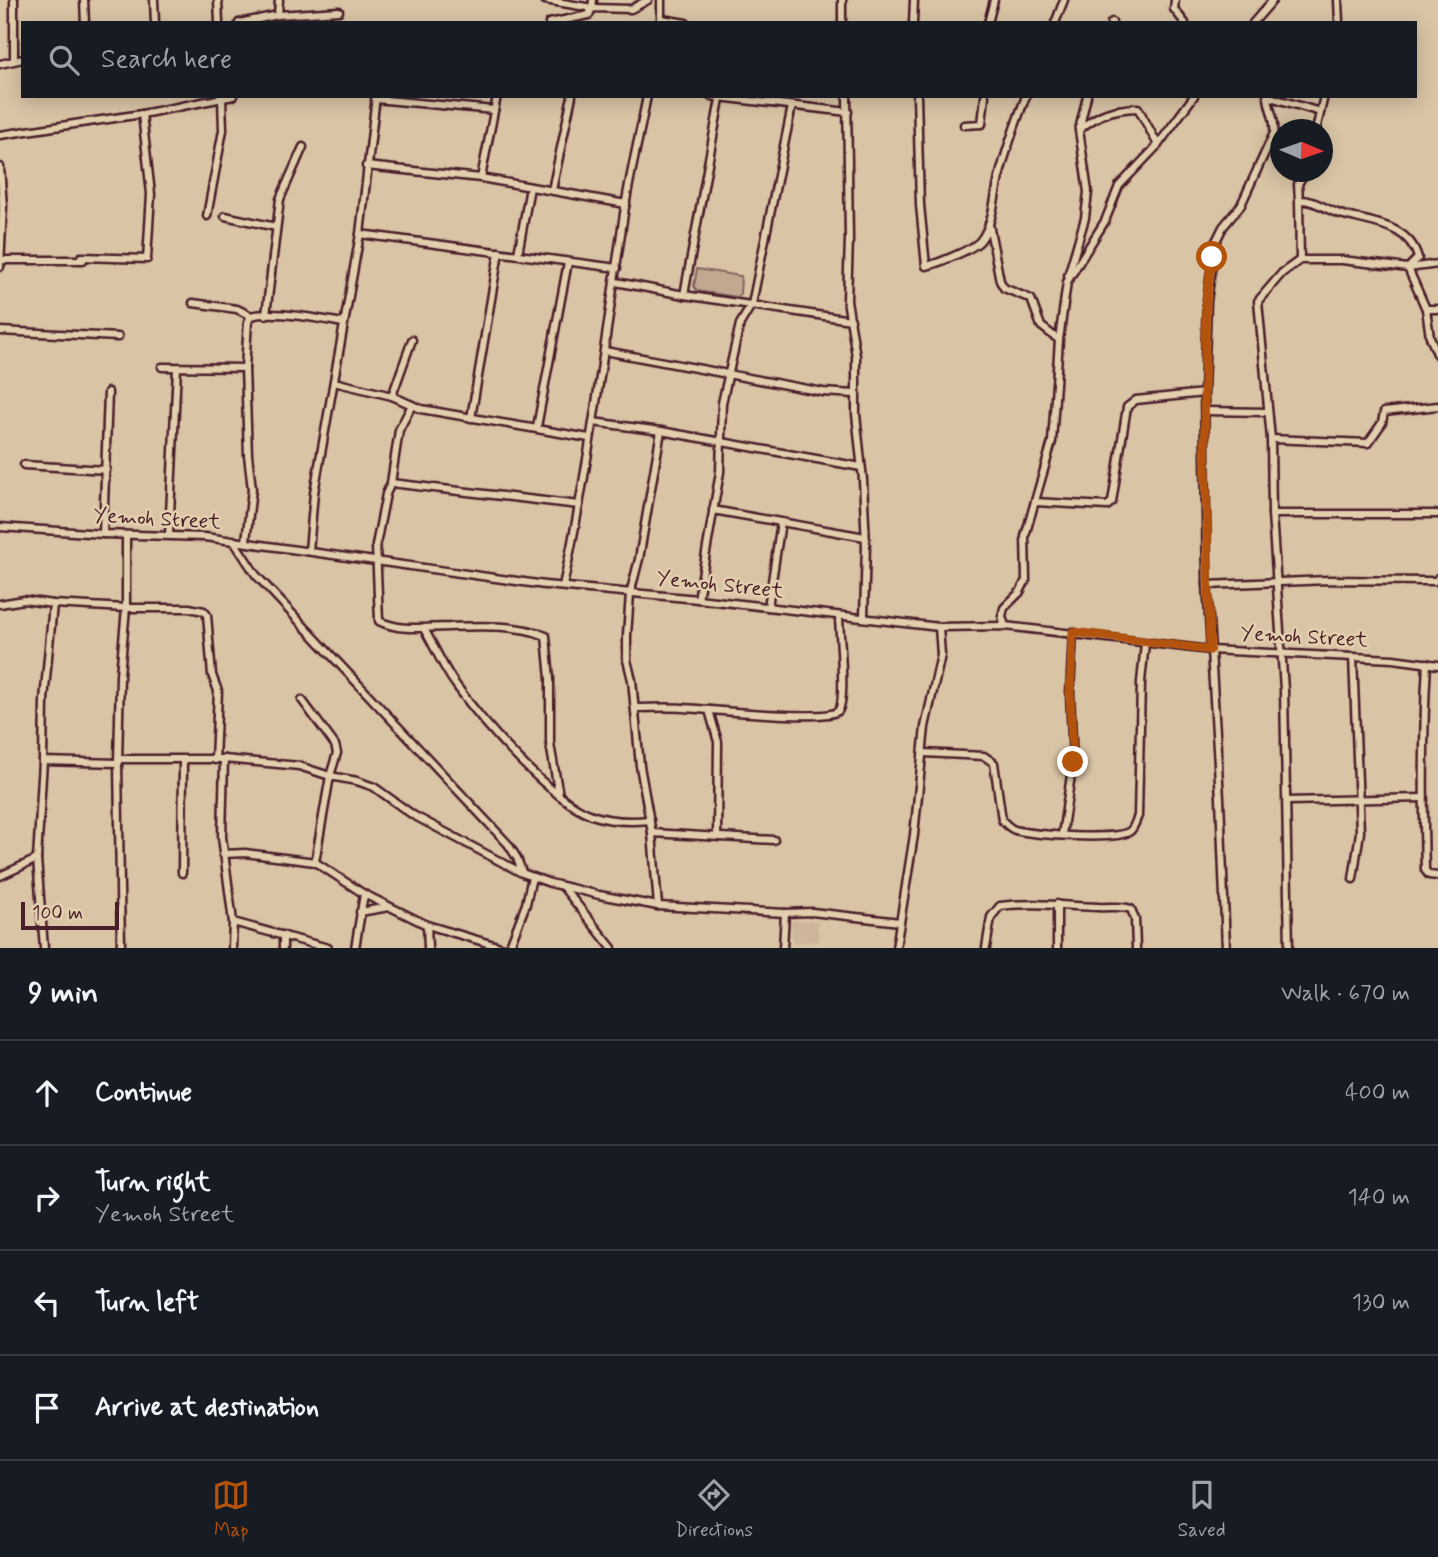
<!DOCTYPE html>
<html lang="en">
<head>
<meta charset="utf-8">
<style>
  :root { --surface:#171b24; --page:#20242c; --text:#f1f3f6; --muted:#9ea1a6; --line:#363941; --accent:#b45309 }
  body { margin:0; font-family:Mynerve,sans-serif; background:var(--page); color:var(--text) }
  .compass { position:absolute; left:1270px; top:119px; width:63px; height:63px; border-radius:50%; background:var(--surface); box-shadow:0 4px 18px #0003; rotate:92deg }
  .scale { position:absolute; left:21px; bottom:18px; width:98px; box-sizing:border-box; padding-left:7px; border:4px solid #4a1f2b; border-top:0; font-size:19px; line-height:24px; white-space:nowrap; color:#4a1f2b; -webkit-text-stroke:5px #e2cfad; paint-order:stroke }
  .stop { position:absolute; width:21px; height:21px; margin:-16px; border:5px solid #b45309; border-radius:50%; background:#fff }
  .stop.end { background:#b45309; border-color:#fff; box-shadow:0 2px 7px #0008 }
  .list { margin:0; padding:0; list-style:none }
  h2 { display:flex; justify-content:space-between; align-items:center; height:91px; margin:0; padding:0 28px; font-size:30px }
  h2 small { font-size:23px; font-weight:400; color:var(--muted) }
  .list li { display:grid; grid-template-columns:46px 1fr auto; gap:21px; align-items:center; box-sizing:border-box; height:105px; padding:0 28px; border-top:2px solid var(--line) }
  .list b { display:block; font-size:26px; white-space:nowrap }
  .list p { margin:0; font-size:23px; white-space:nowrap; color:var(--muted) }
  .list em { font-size:23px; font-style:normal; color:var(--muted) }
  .icon { flex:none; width:38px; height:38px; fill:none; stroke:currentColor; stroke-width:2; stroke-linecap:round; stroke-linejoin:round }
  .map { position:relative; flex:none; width:1438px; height:948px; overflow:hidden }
  .search { position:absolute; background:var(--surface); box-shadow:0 4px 18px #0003; left:21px; right:21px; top:21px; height:77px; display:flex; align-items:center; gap:18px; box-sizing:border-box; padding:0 24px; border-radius:0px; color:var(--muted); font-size:26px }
  .sheet { height:511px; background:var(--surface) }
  nav { display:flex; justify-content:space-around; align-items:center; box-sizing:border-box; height:98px; border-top:2px solid var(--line); background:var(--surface); font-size:19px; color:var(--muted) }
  nav a { display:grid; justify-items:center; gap:4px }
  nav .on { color:var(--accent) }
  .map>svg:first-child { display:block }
  .built { fill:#cdb69b }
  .green { fill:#c1a991; stroke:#86645e; stroke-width:2 }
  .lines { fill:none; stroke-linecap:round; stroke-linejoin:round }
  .minor-casing { stroke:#4a1f2b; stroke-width:11 }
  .minor { stroke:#e2cfad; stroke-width:6 }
  .route { stroke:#b45309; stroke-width:9 }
  .labels { text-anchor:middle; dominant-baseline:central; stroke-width:5; stroke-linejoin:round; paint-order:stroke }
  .street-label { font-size:21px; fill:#4a1f2b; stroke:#e2cfad }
</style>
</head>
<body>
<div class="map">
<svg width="1438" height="948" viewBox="0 0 1438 948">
  <rect width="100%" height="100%" fill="#d9c4a5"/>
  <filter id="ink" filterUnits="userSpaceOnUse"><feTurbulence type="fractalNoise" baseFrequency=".0143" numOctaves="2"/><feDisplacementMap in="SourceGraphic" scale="14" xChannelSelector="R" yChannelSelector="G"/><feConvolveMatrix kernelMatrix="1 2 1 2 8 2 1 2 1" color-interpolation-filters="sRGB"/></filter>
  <g filter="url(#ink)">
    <polygon class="built" points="791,921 817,921 819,941 793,943"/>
    <polygon class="green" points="697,269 741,276 740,294 738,297 697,291 694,286"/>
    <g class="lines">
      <defs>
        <g id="minor">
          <polyline points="14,0 14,60"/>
          <polyline points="84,0 85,23"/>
          <polyline points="154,0 155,23"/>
          <polyline points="218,0 219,23"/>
          <polyline points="545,0 592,8 593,0"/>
          <polyline points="661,0 661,21"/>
          <polyline points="842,0 842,23"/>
          <polyline points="1175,0 1174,9 1185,23"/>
          <polyline points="1338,0 1339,23"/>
          <polyline points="278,15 339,11"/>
          <polyline points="662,19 686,23"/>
          <polyline points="239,23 278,15 279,0"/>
          <polyline points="549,23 589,15 592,8 631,9 648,0"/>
          <polyline points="913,23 914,0"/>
          <polyline points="988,23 994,0"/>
          <polyline points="1055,23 1064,0"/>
          <polyline points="1111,23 1112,22"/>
          <polyline points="1253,23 1273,0"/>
          <polyline points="0,64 23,59"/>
          <polyline points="710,96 848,112"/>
          <polyline points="847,96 849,239 847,300 856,356 856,414 863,480 866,545 864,617"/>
          <path d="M917,96L920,205L926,266C937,264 973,249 980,241C994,224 994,195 1000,174C1007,147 1016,122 1026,96"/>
          <polyline points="1267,96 1320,112"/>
          <polyline points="375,99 494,110"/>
          <polyline points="964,125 982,124 985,96"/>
          <path d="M1079,130C1099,113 1112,109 1138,108L1158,145"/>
          <polyline points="1316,130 1324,96"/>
          <polyline points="0,135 142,114 233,96"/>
          <polyline points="366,166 481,178 626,204"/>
          <polyline points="0,167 3,206 0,267"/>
          <polyline points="481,178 497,96"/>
          <polyline points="552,190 572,96"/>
          <polyline points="1299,200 1298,184 1305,172"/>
          <polyline points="207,216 223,130 222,98"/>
          <polyline points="225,216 276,227"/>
          <polyline points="989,224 1000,281 1004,288 1031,299 1041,326 1059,340"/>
          <polyline points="360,234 617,268"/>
          <polyline points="518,254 530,187"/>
          <polyline points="81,257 147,259 151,194 142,114"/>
          <polyline points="1,260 83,260"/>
          <path d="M1300,260L1299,200C1313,199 1327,210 1340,214C1369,223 1409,223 1418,258L1408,268L1426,309L1430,337L1438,356"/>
          <polyline points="1068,276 1085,218 1088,192 1079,130 1087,96"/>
          <polyline points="616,282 684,295 851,320"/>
          <polyline points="684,295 720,99"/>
          <path d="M193,303L237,309L251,316C270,310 322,319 343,323"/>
          <polyline points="1426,309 1438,309"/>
          <polyline points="266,315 280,199 303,147"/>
          <polyline points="0,331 118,337"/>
          <polyline points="605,351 823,392 855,394"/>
          <polyline points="162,367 245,368"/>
          <polyline points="334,382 392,396 421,409 589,438"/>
          <polyline points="392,396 412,340"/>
          <path d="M412,405L399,430L391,483L386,494L376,545L379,621C401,632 426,627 449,627C479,626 518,624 546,636L550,679V744L559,795"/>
          <polyline points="1205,411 1268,412"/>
          <polyline points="471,418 499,252"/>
          <polyline points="593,422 661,431 861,467"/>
          <polyline points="537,427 568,262"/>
          <polyline points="1271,439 1368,443 1382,423 1384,412 1438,406"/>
          <polyline points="24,465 106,470"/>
          <polyline points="391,483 579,505"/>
          <polyline points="1035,502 1107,506 1112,502 1127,407 1136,400 1204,393"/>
          <polyline points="713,510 865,537"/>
          <polyline points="1272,514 1438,514"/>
          <polyline points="0,527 103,534 205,537 545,585 698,599 939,627 1005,626 1210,650 1393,659 1438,665"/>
          <polyline points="103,534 108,392"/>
          <polyline points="169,535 177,368"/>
          <polyline points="233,540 256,575 508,844 517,858 522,872"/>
          <polyline points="246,541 252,489 248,455 245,368 248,322 251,316"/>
          <polyline points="309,551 314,493 360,234 376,96"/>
          <polyline points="1207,585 1328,580 1426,581 1436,581 1438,578"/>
          <path d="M563,586C590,461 606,333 625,207C631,170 640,133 647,96"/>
          <polyline points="698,599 720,472 722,403 740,324 752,304 792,106"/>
          <polyline points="0,604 24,600 53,604 126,608 189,608 204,611 207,615 212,675 218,691 215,760"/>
          <polyline points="768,607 781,522"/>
          <polyline points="1005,626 1002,616 1004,608 1020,592 1026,580 1025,536 1052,442 1059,340 1067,282 1105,221 1119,186 1158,145 1194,96"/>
          <path d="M424,629C435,647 443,668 456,685C483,723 549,799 592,815C611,822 630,822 650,820"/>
          <polyline points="1353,657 1360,832 1353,879"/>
          <path d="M1427,663C1423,732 1423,801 1425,870L1429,875L1438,876"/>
          <polyline points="302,700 335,745 337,753 330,776 315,862 364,894 427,925 504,948"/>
          <path d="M635,708C651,708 667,707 683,708C705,709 827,722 838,711C847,702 839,632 839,616"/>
          <polyline points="709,710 718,742 717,836"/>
          <path d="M924,753L984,756L994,763L1002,820C1006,824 1009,828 1015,830C1031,835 1119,841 1130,831C1134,828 1136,820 1138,816L1141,682L1145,643"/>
          <polyline points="118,759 224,759 299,766 330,776 357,781 374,787 413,815 522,873 550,883 599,895 658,906 785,913 812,912 900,922"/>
          <polyline points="224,759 222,837 233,922 232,948"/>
          <polyline points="43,761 118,763"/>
          <polyline points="1287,801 1423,798"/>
          <polyline points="652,833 774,840"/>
          <polyline points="1062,835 1073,762 1070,693 1073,632"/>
          <polyline points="223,854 245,853 315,862"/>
          <polyline points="182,873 183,760"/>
          <polyline points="0,876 37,859"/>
          <polyline points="563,887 612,948"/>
          <polyline points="658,906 652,833 640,766 632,680 627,660 627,635 630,594 639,559 661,431"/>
          <polyline points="360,912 389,907"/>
          <polyline points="233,922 328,948"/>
          <polyline points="427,925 428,948"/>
          <polyline points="44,948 37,859 43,761 44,700 53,604"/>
          <polyline points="121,948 118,763 120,675 126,608 126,535"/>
          <polyline points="283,948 283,935"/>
          <polyline points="355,948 364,894"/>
          <polyline points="509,948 526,904 532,877"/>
          <polyline points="783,948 785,913"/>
          <polyline points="896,948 914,835 925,727 941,655 939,627"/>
          <path d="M986,948L991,917L1000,906C1034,902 1065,906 1098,907C1109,908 1120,905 1131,909L1135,919L1136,948"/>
          <polyline points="1057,948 1057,904"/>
          <path d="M1226,948L1220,798L1207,585L1204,393L1207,302L1215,243L1223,227L1241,205L1274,133C1276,119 1269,110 1268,97"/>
          <polyline points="1289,948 1284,690 1272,514 1271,439 1258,301 1282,273 1300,260 1342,260 1408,268 1438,264"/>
        </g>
      </defs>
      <use href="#minor" class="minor-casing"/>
      <use href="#minor" class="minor"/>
    </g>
  </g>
  <g class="lines" filter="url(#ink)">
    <polyline class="route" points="1073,762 1070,693 1073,632 1210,650 1204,393 1206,302 1212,257"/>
  </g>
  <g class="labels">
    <g class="street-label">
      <text transform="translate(157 519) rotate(3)">Yemoh Street</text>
      <text transform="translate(720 585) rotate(6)">Yemoh Street</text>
      <text transform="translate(1304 637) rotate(3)">Yemoh Street</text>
    </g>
  </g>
</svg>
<svg class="compass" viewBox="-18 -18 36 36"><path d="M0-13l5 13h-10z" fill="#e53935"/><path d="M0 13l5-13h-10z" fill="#9ea1a6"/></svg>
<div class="scale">100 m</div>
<div class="stop" style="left:1212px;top:257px"></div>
<div class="stop end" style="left:1073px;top:762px"></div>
<div class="search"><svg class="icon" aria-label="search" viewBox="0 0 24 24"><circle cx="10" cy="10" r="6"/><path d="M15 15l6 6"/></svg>Search here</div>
</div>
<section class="sheet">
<h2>9 min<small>Walk · 670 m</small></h2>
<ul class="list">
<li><svg class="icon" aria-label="ahead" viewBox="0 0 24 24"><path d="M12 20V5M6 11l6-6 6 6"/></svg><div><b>Continue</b></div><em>400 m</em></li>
<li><svg class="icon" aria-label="right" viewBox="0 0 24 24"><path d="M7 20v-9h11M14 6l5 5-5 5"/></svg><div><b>Turn right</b><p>Yemoh Street</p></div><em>140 m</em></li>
<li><svg class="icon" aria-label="left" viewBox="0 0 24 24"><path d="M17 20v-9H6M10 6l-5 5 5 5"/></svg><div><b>Turn left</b></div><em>130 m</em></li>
<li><svg class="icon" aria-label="arrive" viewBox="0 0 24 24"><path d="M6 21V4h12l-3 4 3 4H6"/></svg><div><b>Arrive at destination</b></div></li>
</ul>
</section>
<nav>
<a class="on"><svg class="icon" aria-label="map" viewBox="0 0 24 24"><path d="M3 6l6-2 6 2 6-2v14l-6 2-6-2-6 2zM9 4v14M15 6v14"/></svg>Map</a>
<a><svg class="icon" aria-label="directions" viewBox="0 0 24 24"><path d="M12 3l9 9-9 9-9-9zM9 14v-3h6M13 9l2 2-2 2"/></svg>Directions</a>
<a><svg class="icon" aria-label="saved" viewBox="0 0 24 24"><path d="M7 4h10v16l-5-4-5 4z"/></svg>Saved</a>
</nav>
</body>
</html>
